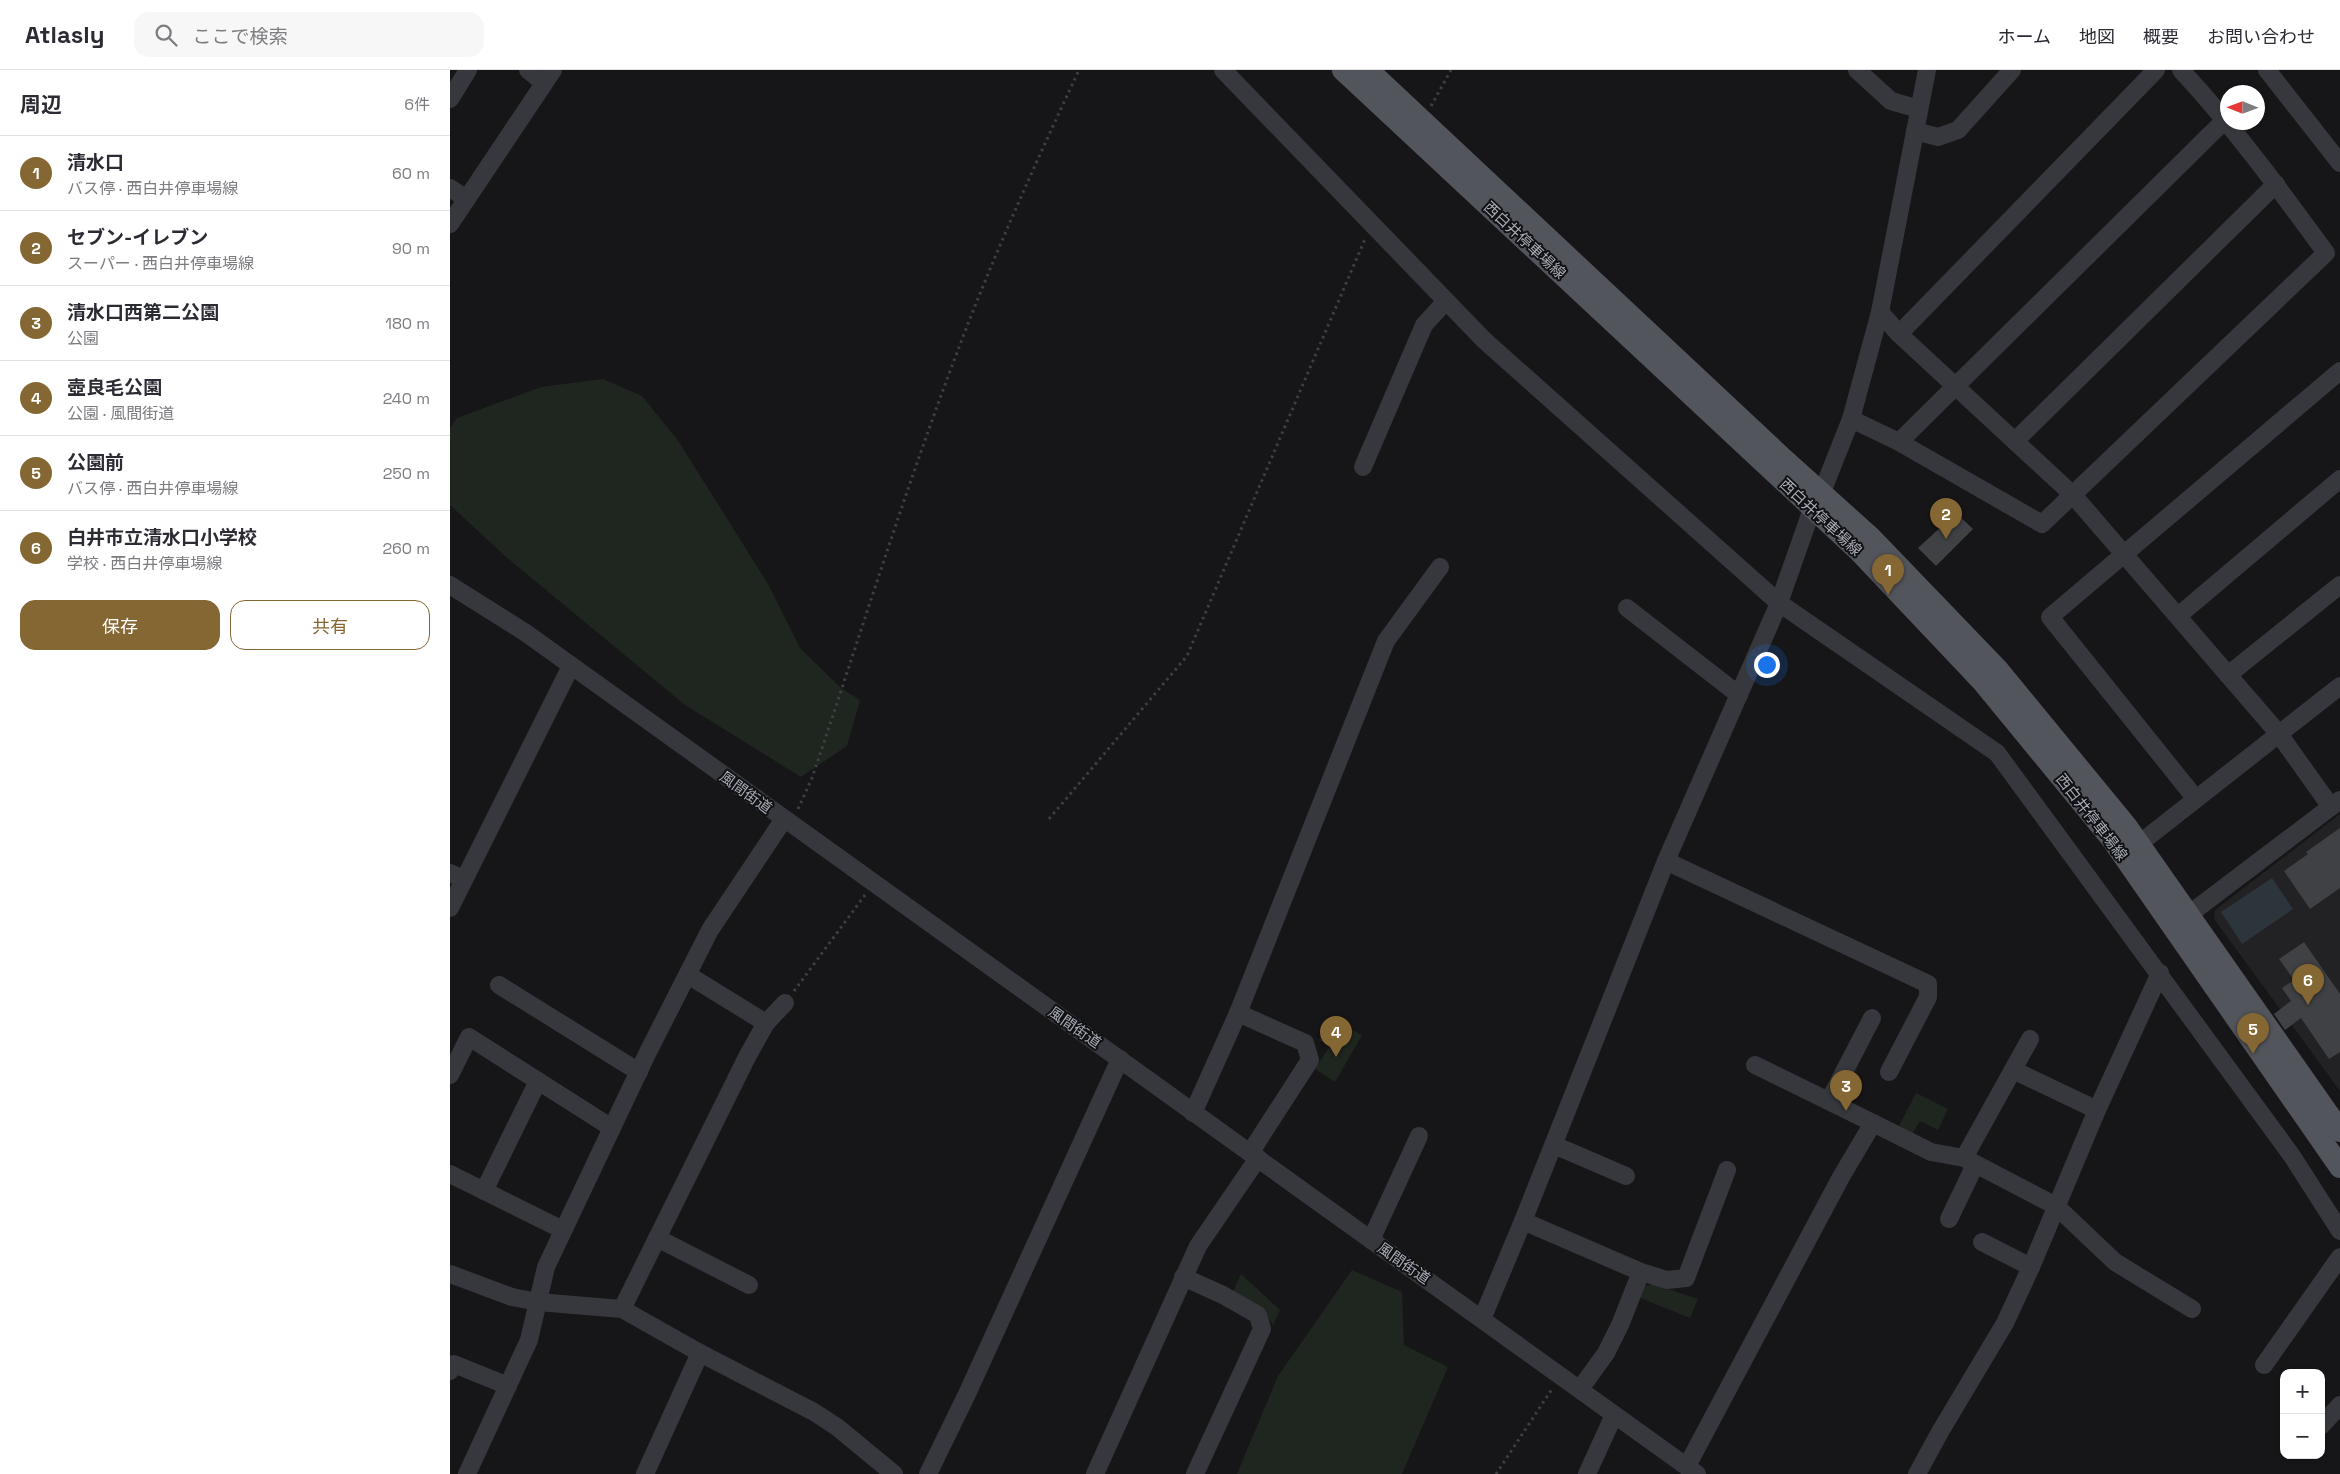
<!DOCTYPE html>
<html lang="ja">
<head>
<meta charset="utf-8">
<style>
  :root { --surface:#fff; --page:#f7f7f7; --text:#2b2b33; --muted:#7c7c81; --line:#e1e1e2; --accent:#856733 }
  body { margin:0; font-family:"Space Grotesk","Noto Sans JP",sans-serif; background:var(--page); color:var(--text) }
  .controls { position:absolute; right:15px; bottom:15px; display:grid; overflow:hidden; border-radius:10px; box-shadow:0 1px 4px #0004 }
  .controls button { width:45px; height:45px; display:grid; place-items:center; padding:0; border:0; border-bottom:1px solid var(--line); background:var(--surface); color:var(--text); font:25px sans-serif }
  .compass { position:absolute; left:1770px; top:15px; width:45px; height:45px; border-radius:50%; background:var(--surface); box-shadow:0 1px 4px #0004; rotate:271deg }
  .you { position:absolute; left:1316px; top:594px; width:18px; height:18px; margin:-12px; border:4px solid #fff; border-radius:50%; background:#1a73e8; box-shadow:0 0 0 8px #1a73e833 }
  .badge { display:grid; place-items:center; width:32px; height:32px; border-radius:50%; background:var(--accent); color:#fff; font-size:16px; font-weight:700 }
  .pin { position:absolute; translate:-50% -41px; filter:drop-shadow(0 1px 2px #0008) }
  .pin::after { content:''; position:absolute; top:26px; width:18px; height:15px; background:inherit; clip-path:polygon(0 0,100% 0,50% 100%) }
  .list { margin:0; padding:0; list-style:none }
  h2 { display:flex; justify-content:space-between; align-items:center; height:65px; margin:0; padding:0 20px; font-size:21px }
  h2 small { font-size:16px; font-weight:400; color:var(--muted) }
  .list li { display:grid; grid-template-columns:32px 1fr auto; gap:15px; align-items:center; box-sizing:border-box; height:75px; padding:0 20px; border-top:1px solid var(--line) }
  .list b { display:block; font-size:19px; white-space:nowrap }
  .list p { margin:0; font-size:16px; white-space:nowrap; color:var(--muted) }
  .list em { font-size:16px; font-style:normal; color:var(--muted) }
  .actions { display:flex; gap:10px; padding:15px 20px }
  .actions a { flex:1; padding:11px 0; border:1px solid var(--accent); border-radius:15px; text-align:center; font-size:18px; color:var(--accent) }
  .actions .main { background:var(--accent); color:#fff }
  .icon { flex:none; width:28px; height:28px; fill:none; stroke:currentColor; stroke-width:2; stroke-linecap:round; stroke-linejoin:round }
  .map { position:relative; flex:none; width:1890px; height:1404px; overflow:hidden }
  header { display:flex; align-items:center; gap:30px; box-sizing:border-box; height:70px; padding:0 25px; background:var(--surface); border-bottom:1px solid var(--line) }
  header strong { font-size:24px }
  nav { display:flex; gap:28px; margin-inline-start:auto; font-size:18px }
  .search { width:350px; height:45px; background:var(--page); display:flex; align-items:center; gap:12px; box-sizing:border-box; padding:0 18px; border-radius:15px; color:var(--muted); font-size:19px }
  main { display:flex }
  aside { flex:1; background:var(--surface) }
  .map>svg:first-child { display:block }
  .built { fill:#222225 }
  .green { fill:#1e261f }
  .water { fill:#2c353c }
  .building { fill:#404145 }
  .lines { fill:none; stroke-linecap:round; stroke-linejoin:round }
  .path { stroke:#3d3f44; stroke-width:3; stroke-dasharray:2.5 4; stroke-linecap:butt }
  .minor { stroke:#37383d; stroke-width:18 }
  .major { stroke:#53555c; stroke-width:22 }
  .labels { text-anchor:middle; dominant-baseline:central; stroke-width:4; stroke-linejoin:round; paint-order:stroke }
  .street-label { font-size:15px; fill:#a8adb8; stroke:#111113 }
</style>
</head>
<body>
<header>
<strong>Atlasly</strong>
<div class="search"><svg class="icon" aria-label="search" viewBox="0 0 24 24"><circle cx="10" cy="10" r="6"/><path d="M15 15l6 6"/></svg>ここで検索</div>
<nav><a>ホーム</a><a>地図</a><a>概要</a><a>お問い合わせ</a></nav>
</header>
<main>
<aside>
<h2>周辺<small>6件</small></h2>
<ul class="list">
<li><span class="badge">1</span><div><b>清水口</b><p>バス停 · 西白井停車場線</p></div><em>60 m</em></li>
<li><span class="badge">2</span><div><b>セブン-イレブン</b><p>スーパー · 西白井停車場線</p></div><em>90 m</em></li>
<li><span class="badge">3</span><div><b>清水口西第二公園</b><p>公園</p></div><em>180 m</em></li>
<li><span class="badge">4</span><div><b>壺良毛公園</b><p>公園 · 風間街道</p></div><em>240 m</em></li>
<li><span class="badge">5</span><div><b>公園前</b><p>バス停 · 西白井停車場線</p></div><em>250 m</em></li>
<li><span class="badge">6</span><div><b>白井市立清水口小学校</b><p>学校 · 西白井停車場線</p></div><em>260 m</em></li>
</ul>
<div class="actions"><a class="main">保存</a><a>共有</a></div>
</aside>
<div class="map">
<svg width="1890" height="1404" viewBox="0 0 1890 1404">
  <rect width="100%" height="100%" fill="#161618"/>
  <polygon class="built" points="1890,744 1890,1021 1764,849 1765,840"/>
  <g class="green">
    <polygon points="153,309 192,326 229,372 318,514 350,578 391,618 410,630 397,676 351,707 235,635 55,486 0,435 0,358 7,348 91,317"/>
    <polygon points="881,949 912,965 885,1012 865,999 880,976 869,970"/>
    <polygon points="1466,1023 1498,1039 1488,1060 1470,1051 1460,1068 1447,1060"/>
    <polygon points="902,1200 952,1222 954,1275 998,1297 952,1404 787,1404 828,1306"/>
    <polygon points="791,1204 830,1240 823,1255 814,1242 782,1224"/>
    <polygon points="1203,1214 1248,1229 1240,1248 1188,1227 1191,1217"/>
  </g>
  <polygon class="water" points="1822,808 1843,839 1792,874 1771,842"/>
  <g class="building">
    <polygon points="1506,443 1523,459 1486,496 1468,478"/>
    <polygon points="1890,758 1890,818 1860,839 1834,801 1858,784 1856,782"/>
    <polygon points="1854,872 1890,924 1890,982 1879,989 1851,948 1835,960 1824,944 1841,931 1832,918 1844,910 1829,889"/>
  </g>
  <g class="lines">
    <g class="path">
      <polyline points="981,36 1001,0"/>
      <path d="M348,739L362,708C411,563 456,416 511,272C546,180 587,90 629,0"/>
      <polyline points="599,749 737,586 915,169"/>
      <polyline points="344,921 415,825"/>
      <polyline points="1046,1404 1102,1319"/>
    </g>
    <g class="minor">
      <polyline points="78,0 94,13"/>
      <polyline points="773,0 1034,270 1329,533 1547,683 1842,1086 1890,1161"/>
      <polyline points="1407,0 1441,31 1469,39"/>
      <polyline points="1817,0 1890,93"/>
      <polyline points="0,29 18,0"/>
      <polyline points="1465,61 1488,67 1508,60 1562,0"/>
      <polyline points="0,118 17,129"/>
      <polyline points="0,154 103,0"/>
      <polyline points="1430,242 1449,264 1623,425 1829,664 1881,737"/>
      <polyline points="1449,264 1706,0"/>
      <path d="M1401,349L1449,372L1592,454L1876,183C1830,120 1784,57 1731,0"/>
      <polyline points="1565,371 1826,114"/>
      <polyline points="1449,372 1775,50"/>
      <polyline points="913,397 974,255 996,231"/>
      <polyline points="0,515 76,563 1247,1404"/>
      <polyline points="1177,538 1289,625"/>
      <polyline points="1728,546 1890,409"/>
      <polyline points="1778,605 1890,515"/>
      <polyline points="1746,729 1600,547 1890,301"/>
      <polyline points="1680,781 1890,616"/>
      <polyline points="1216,791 1478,914 1478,927 1439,1002"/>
      <polyline points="0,803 14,809"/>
      <polyline points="0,838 121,596"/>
      <polyline points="1729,852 1890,730"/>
      <polyline points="238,905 316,953"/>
      <polyline points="49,915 189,1002"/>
      <polyline points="788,943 855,973 860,990 800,1083"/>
      <polyline points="1305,995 1423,1053"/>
      <polyline points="1563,1000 1647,1040"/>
      <polyline points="0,1005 19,967 162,1058"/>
      <polyline points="1379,1031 1422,948"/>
      <polyline points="743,1043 788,943 936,571 990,497"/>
      <polyline points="1104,1075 1176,1106"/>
      <polyline points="1514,1088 1580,969"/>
      <polyline points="0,1104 113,1160"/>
      <polyline points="34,1121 88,1011"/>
      <polyline points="1499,1149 1525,1095"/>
      <polyline points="1073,1151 1191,1202 1217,1210 1236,1208 1277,1100"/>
      <polyline points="207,1168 299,1215"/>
      <polyline points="921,1170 969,1066"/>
      <polyline points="1532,1172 1581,1197"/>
      <polyline points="0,1204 62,1227 88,1232 172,1239 250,1283 364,1342 387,1357 444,1404"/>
      <polyline points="733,1207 773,1225 808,1245 812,1259 745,1404"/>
      <polyline points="172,1239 297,987 316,953 335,933"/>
      <polyline points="1032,1249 1073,1151 1216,791 1329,533 1362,439 1372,422 1401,349 1430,242 1477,0"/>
      <polyline points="1814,1295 1890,1187"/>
      <polyline points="0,1301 4,1294 58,1316"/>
      <polyline points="1130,1319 1156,1283 1170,1255 1191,1202"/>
      <polyline points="1871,1356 1890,1335"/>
      <polyline points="1237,1396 1391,1107 1423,1053 1481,1082 1514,1088 1606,1136 1665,1192 1742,1239"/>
      <polyline points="17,1404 79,1270 96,1197 198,982 260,860 334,749"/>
      <polyline points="195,1404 250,1283"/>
      <polyline points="478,1404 517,1324 670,989"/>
      <polyline points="645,1404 748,1176 808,1088"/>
      <polyline points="1137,1404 1164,1345"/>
      <polyline points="1467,1404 1490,1362 1555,1253 1581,1197 1647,1040 1710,903"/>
    </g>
    <g class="major">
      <polyline points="893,0 1409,481 1533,612 1662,769 1890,1097"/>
      <polyline points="918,0 1329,385 1420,467 1548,600 1677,757 1890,1061"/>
    </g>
  </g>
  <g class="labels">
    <g class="street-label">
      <text transform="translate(1075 170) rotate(43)">西白井停車場線</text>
      <text transform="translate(1371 447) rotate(43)">西白井停車場線</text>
      <text transform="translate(296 722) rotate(36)">風間街道</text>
      <text transform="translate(1642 747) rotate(52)">西白井停車場線</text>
      <text transform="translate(625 957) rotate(35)">風間街道</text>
      <text transform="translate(954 1193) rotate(35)">風間街道</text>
    </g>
  </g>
</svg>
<div class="controls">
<button>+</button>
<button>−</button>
</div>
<svg class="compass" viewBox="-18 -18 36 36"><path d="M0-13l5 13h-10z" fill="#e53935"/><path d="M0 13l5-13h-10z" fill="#7c7c81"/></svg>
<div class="you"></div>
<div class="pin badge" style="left:1438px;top:525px">1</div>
<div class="pin badge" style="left:1496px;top:469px">2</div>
<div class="pin badge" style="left:1396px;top:1041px">3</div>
<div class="pin badge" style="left:886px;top:987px">4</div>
<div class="pin badge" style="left:1803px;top:984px">5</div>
<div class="pin badge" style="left:1858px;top:935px">6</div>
</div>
</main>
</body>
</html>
